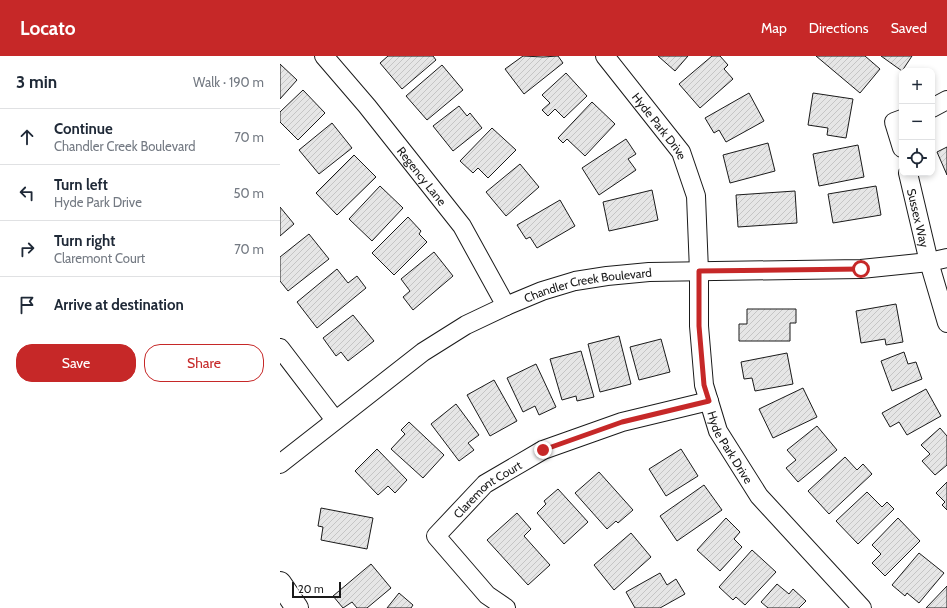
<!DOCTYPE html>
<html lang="en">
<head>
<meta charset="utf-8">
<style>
  :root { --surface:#fff; --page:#f2f2f3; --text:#1f2937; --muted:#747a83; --line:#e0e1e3; --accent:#c62828 }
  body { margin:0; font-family:Cabin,sans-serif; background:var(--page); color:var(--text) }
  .controls { position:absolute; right:12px; top:12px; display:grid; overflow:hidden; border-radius:8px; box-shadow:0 2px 6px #0003 }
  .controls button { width:36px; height:36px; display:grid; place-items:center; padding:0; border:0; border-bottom:1px solid var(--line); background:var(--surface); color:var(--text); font:20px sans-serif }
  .scale { position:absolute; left:12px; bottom:10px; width:49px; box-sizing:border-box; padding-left:4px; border:2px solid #1a1a1a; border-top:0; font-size:11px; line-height:14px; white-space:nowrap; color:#1a1a1a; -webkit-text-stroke:3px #fff; paint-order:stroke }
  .stop { position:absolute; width:12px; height:12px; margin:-9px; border:3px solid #c62828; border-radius:50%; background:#fff }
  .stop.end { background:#c62828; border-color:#fff; box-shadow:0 1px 4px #0008 }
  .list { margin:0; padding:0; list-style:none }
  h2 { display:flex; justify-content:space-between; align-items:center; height:52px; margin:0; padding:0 16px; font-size:17px }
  h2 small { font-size:13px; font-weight:400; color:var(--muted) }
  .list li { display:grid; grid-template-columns:26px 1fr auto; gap:12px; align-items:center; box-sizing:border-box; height:56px; padding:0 16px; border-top:1px solid var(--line) }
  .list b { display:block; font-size:15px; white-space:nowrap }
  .list p { margin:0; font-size:13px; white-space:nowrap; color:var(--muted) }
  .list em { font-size:13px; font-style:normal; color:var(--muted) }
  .actions { display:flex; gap:8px; padding:12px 16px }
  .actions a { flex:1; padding:9px 0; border:1px solid var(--accent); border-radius:16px; text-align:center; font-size:14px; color:var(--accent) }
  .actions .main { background:var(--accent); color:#fff }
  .icon { flex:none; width:22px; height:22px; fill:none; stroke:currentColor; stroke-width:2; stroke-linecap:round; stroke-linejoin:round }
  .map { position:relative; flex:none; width:667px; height:552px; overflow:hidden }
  header { display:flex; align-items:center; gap:24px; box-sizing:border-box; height:56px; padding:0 20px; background:var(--accent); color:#fff }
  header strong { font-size:19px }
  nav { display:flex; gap:22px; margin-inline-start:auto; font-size:14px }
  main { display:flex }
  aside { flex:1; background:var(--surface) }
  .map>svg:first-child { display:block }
  .building { fill:url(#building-hatch); stroke:#1a1a1a }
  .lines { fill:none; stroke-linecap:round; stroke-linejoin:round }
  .minor-casing { stroke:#1a1a1a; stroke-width:20 }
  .major-casing { stroke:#1a1a1a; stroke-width:24 }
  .minor { stroke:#fff; stroke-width:18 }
  .major { stroke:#fff; stroke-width:22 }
  .route { stroke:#c62828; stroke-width:5 }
  .labels { text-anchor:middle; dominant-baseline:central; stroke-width:3; stroke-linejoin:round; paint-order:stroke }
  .street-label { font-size:12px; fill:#1a1a1a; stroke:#fff }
</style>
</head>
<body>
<header>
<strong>Locato</strong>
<nav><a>Map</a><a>Directions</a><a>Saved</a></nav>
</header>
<main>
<aside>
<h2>3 min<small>Walk · 190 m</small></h2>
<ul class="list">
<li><svg class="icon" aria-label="ahead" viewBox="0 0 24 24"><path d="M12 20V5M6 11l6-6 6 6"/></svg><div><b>Continue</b><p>Chandler Creek Boulevard</p></div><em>70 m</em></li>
<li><svg class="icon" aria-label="left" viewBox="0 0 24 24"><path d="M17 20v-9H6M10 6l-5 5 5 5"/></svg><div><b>Turn left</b><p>Hyde Park Drive</p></div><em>50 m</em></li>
<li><svg class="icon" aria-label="right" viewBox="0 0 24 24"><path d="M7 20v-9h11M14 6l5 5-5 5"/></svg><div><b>Turn right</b><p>Claremont Court</p></div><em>70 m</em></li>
<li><svg class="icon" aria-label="arrive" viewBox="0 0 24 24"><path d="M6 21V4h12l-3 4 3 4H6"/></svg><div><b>Arrive at destination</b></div></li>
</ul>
<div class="actions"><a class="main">Save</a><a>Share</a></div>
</aside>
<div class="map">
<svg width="667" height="552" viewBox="0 0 667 552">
  <defs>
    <pattern id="building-hatch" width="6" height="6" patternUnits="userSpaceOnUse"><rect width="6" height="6" fill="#e6e6e6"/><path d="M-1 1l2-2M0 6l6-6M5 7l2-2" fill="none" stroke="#c5c5c5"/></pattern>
  </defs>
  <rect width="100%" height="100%" fill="#fff"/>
  <g class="building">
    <polygon points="108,0 153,0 156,4 122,33 100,7"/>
    <polygon points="243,0 263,1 278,0 283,7 244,38 225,13"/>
    <polygon points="378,0 408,0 395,15"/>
    <polygon points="432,0 440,0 448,9 444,13 453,23 420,52 399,28"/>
    <polygon points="536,0 585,0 600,13 580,37"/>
    <polygon points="601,0 632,0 622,15"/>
    <polygon points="0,8 17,24 0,43"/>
    <polygon points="162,9 183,34 147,64 126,40"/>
    <polygon points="286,17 307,40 284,62 275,53 268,60 262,54 270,47 262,39"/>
    <polygon points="23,34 45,57 18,84 0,66 0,56"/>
    <polygon points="469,37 484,65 446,86 439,74 434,77 425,62"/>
    <polygon points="533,37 573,43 566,82 547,79 548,72 528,69"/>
    <polygon points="312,46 335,68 305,100 287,83 283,87 278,82"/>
    <polygon points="179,50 187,60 190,57 202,72 173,95 153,70"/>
    <polygon points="52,67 72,92 39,118 19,94"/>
    <polygon points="212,72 236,94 208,122 198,112 193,117 180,105"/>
    <polygon points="346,83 356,98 348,103 356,114 319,139 302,112"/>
    <polygon points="488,87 495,115 450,127 443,99"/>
    <polygon points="578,89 584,121 539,130 533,98"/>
    <polygon points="667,91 667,119 657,96"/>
    <polygon points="74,99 96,121 57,159 36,137"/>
    <polygon points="240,108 259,131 226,160 206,136"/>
    <polygon points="100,130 123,152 92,185 69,163"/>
    <polygon points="596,130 601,159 553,167 548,138"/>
    <polygon points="372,134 378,164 329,175 323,146"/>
    <polygon points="515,135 517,167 458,171 456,139"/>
    <polygon points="280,144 295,170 257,192 250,181 246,183 237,169"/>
    <polygon points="0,151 14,168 0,180"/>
    <polygon points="128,161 141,175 139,178 147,186 114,219 92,197"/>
    <polygon points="29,178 49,203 8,235 0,225 0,201"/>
    <polygon points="154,196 173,220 133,254 123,241 130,235 121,223"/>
    <polygon points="57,213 68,227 77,220 86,232 37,272 17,246"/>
    <polygon points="616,248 623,286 606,289 605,283 581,287 576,255"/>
    <polygon points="467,253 516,253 516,267 510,267 510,285 459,285 459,268 467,268"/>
    <polygon points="73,259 94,285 68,305 61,296 56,300 43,282"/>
    <polygon points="339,280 351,328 320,336 308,288"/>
    <polygon points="381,283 390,316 359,324 350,291"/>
    <polygon points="301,295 314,341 297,345 296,340 282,344 270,303"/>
    <polygon points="624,296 628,308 636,306 642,323 612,335 601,305"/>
    <polygon points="507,297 513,328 475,335 472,322 464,323 461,306"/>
    <polygon points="256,308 276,351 259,359 255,350 243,356 227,322"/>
    <polygon points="214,324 237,365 210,380 187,339"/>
    <polygon points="523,332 537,361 493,382 479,353"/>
    <polygon points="646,333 661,360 627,379 619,366 610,371 602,357"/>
    <polygon points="176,348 199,379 188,387 194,394 179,405 151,368"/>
    <polygon points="129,366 164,399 143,422 111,393 125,378 121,374"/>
    <polygon points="537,370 557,394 518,426 506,412 516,404 507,394"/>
    <polygon points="660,372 667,380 667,409 655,419 642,405 650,398 641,389"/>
    <polygon points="97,393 127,424 115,437 108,430 98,439 75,415"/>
    <polygon points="401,393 418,420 386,440 369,413"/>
    <polygon points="565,401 577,414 583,408 592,418 549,458 528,435"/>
    <polygon points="319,416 353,454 338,467 336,465 327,473 295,437"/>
    <polygon points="667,426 667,454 662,449 665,446 656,437"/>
    <polygon points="424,429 442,454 397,485 380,460"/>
    <polygon points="278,433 308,466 284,488 257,457 266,448 264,445"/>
    <polygon points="587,436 602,451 607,446 614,453 578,488 556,465"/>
    <polygon points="41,452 93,462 87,493 41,484 43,471 38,470"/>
    <polygon points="237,457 251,473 244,480 270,509 248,529 207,484"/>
    <polygon points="446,462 460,476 454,483 462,491 440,515 417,494"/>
    <polygon points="618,462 640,485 605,520 592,507 601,498 592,489"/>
    <polygon points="351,477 371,501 334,534 314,509"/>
    <polygon points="472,494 496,516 465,549 456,541 453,544 439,531"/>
    <polygon points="639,497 664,517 639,547 627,537 625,540 612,529"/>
    <polygon points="91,508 111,532 87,552 77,552 72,546 63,552 53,540"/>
    <polygon points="380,517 387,529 396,523 405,538 380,552 355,552 346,536"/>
    <polygon points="497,528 509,538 513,533 526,545 519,552 488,552 481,546"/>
    <polygon points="667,530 667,552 646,552"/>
    <polygon points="119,537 133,549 131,552 107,552"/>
  </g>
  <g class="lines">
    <defs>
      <g id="minor">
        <path id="s1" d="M44,0L87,50L182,170L226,250"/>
        <path id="s2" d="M325,0L401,96L416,140L419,215V270L424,329L438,375L479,440L582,552"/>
        <polyline points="652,52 667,44"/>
        <polyline points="622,63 614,66 622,92"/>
        <path id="s3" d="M628,117L649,206L667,267"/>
        <polyline points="0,292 55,364"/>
        <path id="s4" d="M0,408L143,296L186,269L226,250L262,235L295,225L327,220L369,216L581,213L649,206L667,202"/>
        <path id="s5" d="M226,552L207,539L156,480L205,428L263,394L342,366L429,345"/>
      </g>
      <polyline id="major" points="0,527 17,552"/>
    </defs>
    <use href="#minor" class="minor-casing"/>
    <use href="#major" class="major-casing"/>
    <use href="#minor" class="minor"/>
    <use href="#major" class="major"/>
  </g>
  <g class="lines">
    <polyline class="route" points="263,394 342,366 429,345 424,329 419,270 419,215 581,213"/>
  </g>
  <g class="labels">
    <g class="street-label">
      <text stroke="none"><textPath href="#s2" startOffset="89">Hyde Park Drive</textPath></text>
      <text stroke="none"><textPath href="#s1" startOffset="155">Regency Lane</textPath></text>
      <text stroke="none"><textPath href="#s3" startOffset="46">Sussex Way</textPath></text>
      <text stroke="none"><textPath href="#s4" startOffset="362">Chandler Creek Boulevard</textPath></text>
      <text stroke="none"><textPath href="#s2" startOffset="426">Hyde Park Drive</textPath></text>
      <text stroke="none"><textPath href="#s5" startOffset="171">Claremont Court</textPath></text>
    </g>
  </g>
</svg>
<div class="controls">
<button>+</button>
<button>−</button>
<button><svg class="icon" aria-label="locate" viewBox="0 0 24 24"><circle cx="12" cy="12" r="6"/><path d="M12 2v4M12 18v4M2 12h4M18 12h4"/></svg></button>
</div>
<div class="scale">20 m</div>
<div class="stop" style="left:581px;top:213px"></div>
<div class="stop end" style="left:263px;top:394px"></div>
</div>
</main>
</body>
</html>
